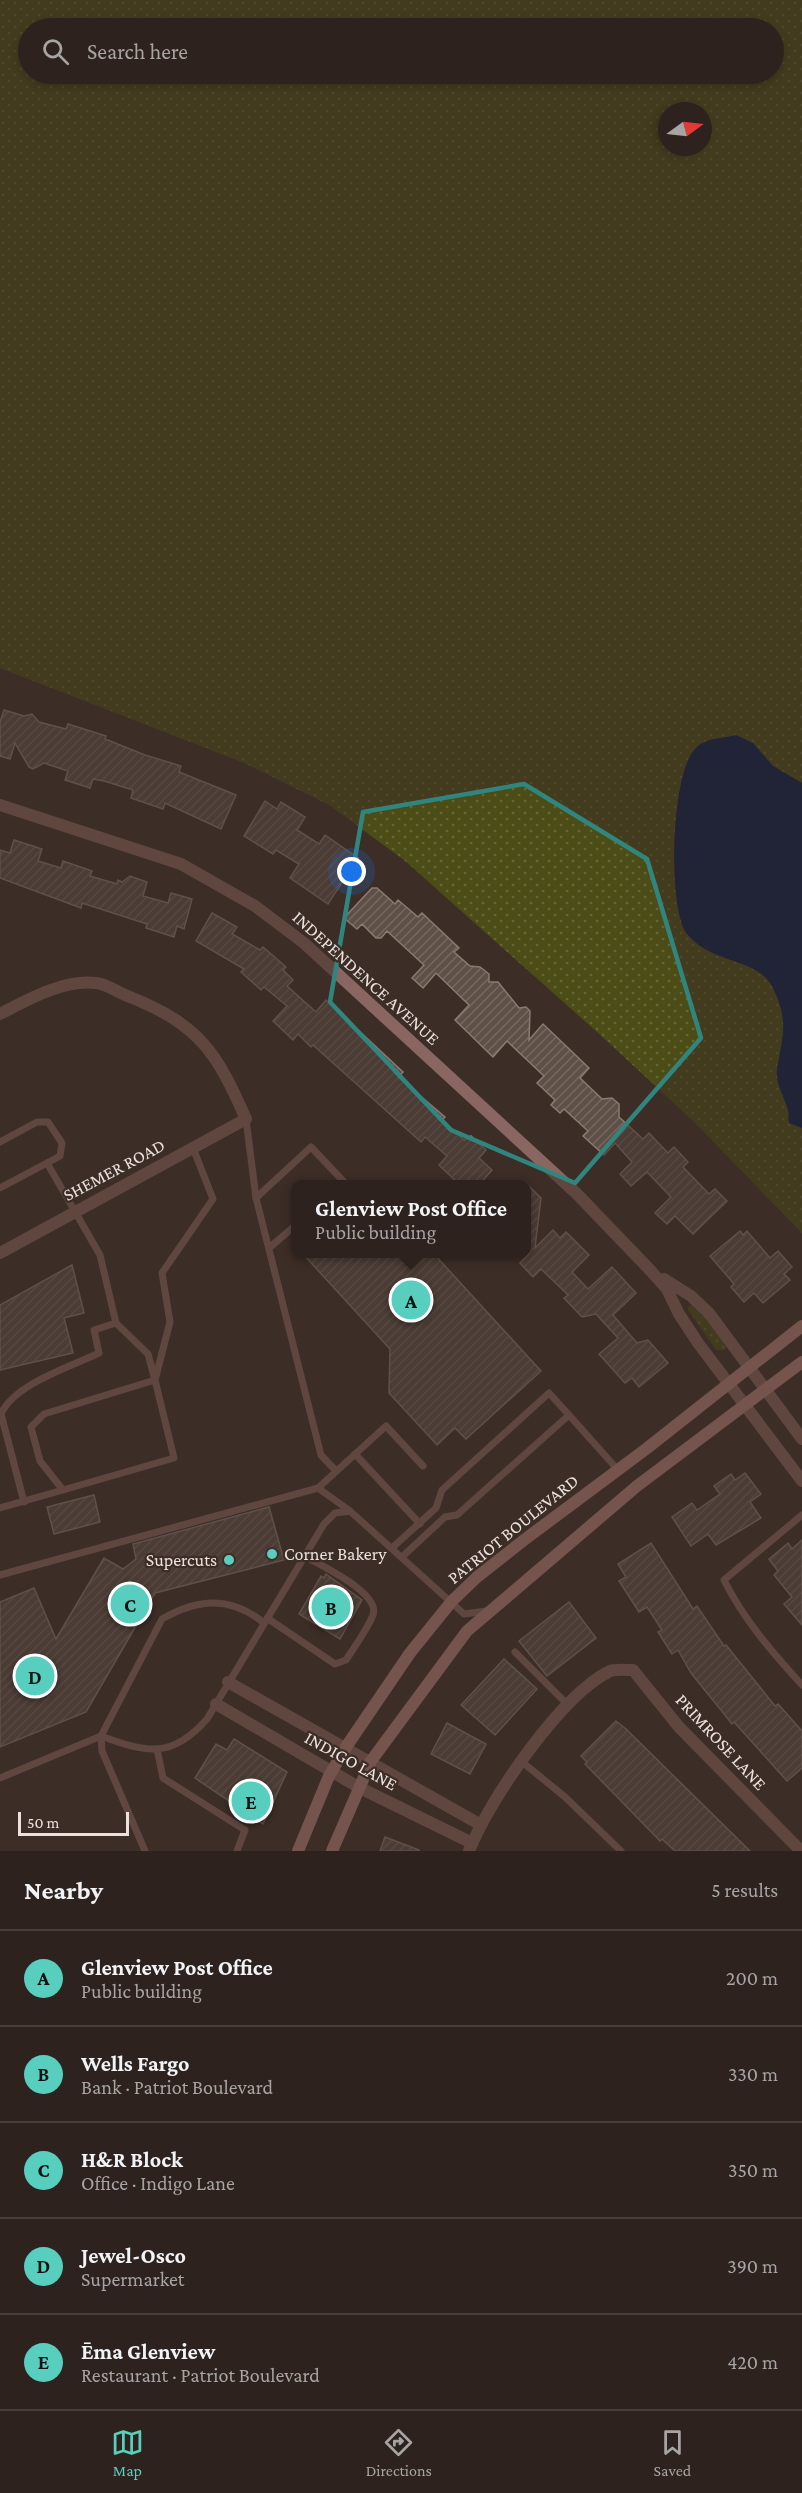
<!DOCTYPE html>
<html lang="en">
<head>
<meta charset="utf-8">
<style>
  :root { --surface:#2d221d; --page:#392f2a; --text:#f1f3f6; --muted:#a7a4a4; --line:#483f3b; --accent:#58cebf }
  body { margin:0; font-family:"Crimson Pro",serif; background:var(--page); color:var(--text) }
  .compass { position:absolute; left:658px; top:102px; width:54px; height:54px; border-radius:50%; background:var(--surface); box-shadow:0 3px 9px #0003; rotate:75deg }
  .scale { position:absolute; left:18px; bottom:15px; width:111px; box-sizing:border-box; padding-left:6px; border:3px solid #ebe2dd; border-top:0; font-size:16px; line-height:21px; white-space:nowrap; color:#ebe2dd; -webkit-text-stroke:4px #3c2e27; paint-order:stroke }
  .you { position:absolute; left:352px; top:872px; width:21px; height:21px; margin:-15px; border:4px solid #fff; border-radius:50%; background:#1a73e8; box-shadow:0 0 0 9px #1a73e833 }
  .badge { display:grid; place-items:center; width:39px; height:39px; border-radius:50%; background:var(--accent); color:#111; font-size:20px; font-weight:700 }
  .pin { position:absolute; translate:-50% -50%; border:3px solid #fff; box-shadow:0 2px 6px #0006 }
  .popup { position:absolute; left:291px; top:1180px; width:240px; height:78px; box-sizing:border-box; display:grid; place-content:center; border-radius:12px; background:var(--surface); filter:drop-shadow(0 2px 4px #0005); font-size:20px; white-space:nowrap; color:var(--muted) }
  .popup b { font-size:22px; color:var(--text) }
  .popup::after { content:''; position:absolute; left:50%; top:100%; margin-left:-12px; border:12px solid transparent; border-top-color:var(--surface) }
  .list { margin:0; padding:0; list-style:none }
  h2 { display:flex; justify-content:space-between; align-items:center; height:78px; margin:0; padding:0 24px; font-size:26px }
  h2 small { font-size:20px; font-weight:400; color:var(--muted) }
  .list li { display:grid; grid-template-columns:39px 1fr auto; gap:18px; align-items:center; box-sizing:border-box; height:96px; padding:0 24px; border-top:2px solid var(--line) }
  .list b { display:block; font-size:22px; white-space:nowrap }
  .list p { margin:0; font-size:20px; white-space:nowrap; color:var(--muted) }
  .list em { font-size:20px; font-style:normal; color:var(--muted) }
  .icon { flex:none; width:33px; height:33px; fill:none; stroke:currentColor; stroke-width:2; stroke-linecap:round; stroke-linejoin:round }
  .map { position:relative; flex:none; width:802px; height:1851px; overflow:hidden }
  .search { position:absolute; background:var(--surface); box-shadow:0 3px 9px #0003; left:18px; right:18px; top:18px; height:66px; display:flex; align-items:center; gap:15px; box-sizing:border-box; padding:0 21px; border-radius:33px; color:var(--muted); font-size:22px }
  .sheet { height:558px; background:var(--surface) }
  nav { display:flex; justify-content:space-around; align-items:center; box-sizing:border-box; height:84px; border-top:2px solid var(--line); background:var(--surface); font-size:16px; color:var(--muted) }
  nav a { display:grid; justify-items:center; gap:3px }
  nav .on { color:var(--accent) }
  .map>svg:first-child { display:block }
  .grass { fill:url(#grass-dots); fill-rule:evenodd }
  .water { fill:#00174a }
  .building { fill:url(#building-hatch); stroke:#8b7a72; stroke-width:1.5 }
  .lines { fill:none; stroke-linecap:round; stroke-linejoin:round }
  .service { stroke:#896661; stroke-width:7 }
  .minor { stroke:#896661; stroke-width:12 }
  .secondary { stroke:#b9837b; stroke-width:12 }
  .marked { fill:none; stroke:#30867f; stroke-width:4.5; stroke-linejoin:round }
  .poi-dot { fill:#58cebf; stroke:#3c2e27; stroke-width:2 }
  .labels { text-anchor:middle; dominant-baseline:central; stroke-width:4.5; stroke-linejoin:round; paint-order:stroke }
  .street-label { font-size:18px; fill:#ebe2dd; stroke:#3c2e27 }
  .poi-label { font-size:18px; fill:#ebe2dd; stroke:#3c2e27; text-anchor:start }
</style>
</head>
<body>
<div class="map">
<svg width="802" height="1851" viewBox="0 0 802 1851">
  <defs>
    <pattern id="grass-dots" width="8" height="8" patternUnits="userSpaceOnUse" patternTransform="scale(1.5)"><rect width="8" height="8" fill="#4b4c16"/><path d="M2 2h.1M6 6h.1" fill="none" stroke="#656637" stroke-width="1.8" stroke-linecap="round"/></pattern>
    <pattern id="building-hatch" width="6" height="6" patternUnits="userSpaceOnUse" patternTransform="scale(1.5)"><rect width="6" height="6" fill="#5e4f47"/><path d="M-1 1l2-2M0 6l6-6M5 7l2-2" fill="none" stroke="#756861"/></pattern>
  </defs>
  <rect width="100%" height="100%" fill="#3c2e27"/>
  <g class="grass">
    <path d="M0,0H802V1233L695,1123L606,1040L404,860L329,805L244,763L0,668ZM28,28H774V74H28ZM667,111H703V147H667Z"/>
    <polygon points="694,1303 703,1312 727,1347 724,1350 716,1350 687,1308"/>
  </g>
  <path class="water" d="M736,735L753,743L773,766L802,783V1128L789,1123C788,1118 789,1114 788,1110C785,1099 777,1086 777,1075C776,1068 779,1060 780,1053C785,1025 785,1014 773,988C758,957 712,965 687,934C667,908 671,773 695,749C706,737 722,739 736,735Z"/>
  <g class="building">
    <polygon points="4,710 24,716 32,714 39,722 66,729 68,724 106,736 105,739 145,755 181,766 179,772 236,795 221,829 165,803 163,809 131,798 133,790 104,781 93,779 90,788 65,780 68,771 44,763 33,769 29,767 15,743 10,759 0,756 0,722"/>
    <polygon points="265,801 277,809 281,802 305,817 297,830 319,844 325,835 358,858 328,904 290,878 299,864 276,850 273,854 244,836"/>
    <polygon points="14,840 42,849 38,861 61,868 63,861 92,871 90,876 117,884 118,880 122,882 130,876 147,882 143,896 168,903 171,893 192,899 184,929 177,926 174,937 146,928 147,924 82,903 81,908 0,878 0,850 10,853"/>
    <polygon points="372,888 377,888 395,904 398,900 418,917 422,913 459,948 454,952 470,966 480,967 489,974 489,982 498,982 519,1008 526,1007 530,1011 529,1040 543,1024 589,1068 580,1078 602,1099 612,1098 619,1104 619,1117 643,1139 649,1133 668,1153 674,1147 688,1162 683,1167 709,1194 715,1189 727,1201 693,1234 675,1216 667,1224 655,1213 671,1197 647,1172 631,1186 620,1174 632,1162 615,1143 604,1155 583,1136 588,1131 564,1109 560,1113 551,1105 555,1100 537,1083 544,1076 507,1041 493,1057 455,1020 469,1005 436,973 423,988 412,978 424,965 387,931 381,938 376,938 362,924 357,929 344,918"/>
    <polygon points="212,913 237,927 232,934 260,950 263,947 286,967 283,970 293,980 287,986 316,1012 326,1000 403,1072 398,1077 445,1117 442,1120 464,1140 471,1136 486,1150 479,1158 492,1170 479,1185 460,1185 439,1165 447,1156 425,1137 421,1142 313,1045 311,1047 298,1034 293,1040 273,1021 287,1006 264,987 261,990 241,972 244,969 196,941"/>
    <polygon points="526,1183 541,1198 535,1248 553,1230 560,1238 566,1232 589,1255 572,1272 588,1289 612,1267 636,1293 613,1315 637,1343 648,1340 668,1363 639,1387 632,1378 625,1383 599,1354 618,1338 596,1314 582,1317 564,1298 568,1295 541,1269 533,1277 520,1263 529,1254 526,1254"/>
    <polygon points="740,1231 743,1235 747,1231 770,1258 778,1251 792,1267 784,1274 790,1280 763,1303 754,1293 744,1302 731,1287 734,1284 710,1256"/>
    <polygon points="303,1254 434,1254 541,1371 466,1439 455,1428 437,1445 389,1393 390,1349"/>
    <polygon points="72,1265 84,1313 64,1318 73,1353 0,1370 0,1305"/>
    <polygon points="745,1473 761,1494 750,1502 761,1518 716,1545 708,1534 691,1546 672,1517 692,1503 697,1510 720,1494 714,1486 731,1474 735,1480"/>
    <polygon points="94,1495 100,1522 54,1534 47,1507"/>
    <polygon points="269,1507 284,1560 155,1593 86,1712 0,1747 0,1602 34,1588 56,1639 104,1558 123,1569 136,1559 133,1544"/>
    <polygon points="802,1540 802,1625 784,1604 792,1597 774,1575 778,1571 769,1559 788,1543 792,1549"/>
    <polygon points="651,1543 693,1609 697,1606 724,1646 726,1645 775,1706 778,1704 802,1731 802,1768 787,1781 734,1722 732,1724 691,1673 678,1650 672,1654 658,1632 662,1630 647,1607 639,1612 619,1581 626,1577 618,1564"/>
    <polygon points="326,1574 362,1600 340,1639 299,1614 321,1576 324,1578"/>
    <polygon points="569,1602 596,1638 547,1676 519,1641"/>
    <polygon points="504,1659 537,1689 495,1735 461,1705"/>
    <polygon points="616,1721 626,1729 750,1851 675,1851 662,1839 660,1841 585,1764 587,1762 581,1756"/>
    <polygon points="447,1723 486,1744 470,1774 431,1754"/>
    <polygon points="234,1739 287,1772 263,1824 195,1778 216,1744 227,1750"/>
    <polygon points="385,1837 419,1850 419,1851 380,1851"/>
  </g>
  <g class="lines">
    <g class="service">
      <polyline points="246,1119 256,1198 321,1455 336,1471"/>
      <polyline points="0,1142 37,1122 48,1122 62,1143 60,1156 47,1163"/>
      <polyline points="0,1188 47,1163 100,1255 116,1323 148,1354 155,1380 44,1414 31,1427 40,1461 63,1490 174,1458 155,1380 170,1322 162,1273 213,1199 193,1148"/>
      <polyline points="256,1198 311,1147 345,1183 343,1184"/>
      <polyline points="269,1248 296,1225"/>
      <polyline points="569,1415 618,1470"/>
      <polyline points="355,1454 420,1524"/>
      <polyline points="318,1488 386,1426 423,1466"/>
      <path d="M24,1502L1,1414C14,1384 70,1367 99,1353L94,1330L116,1323"/>
      <polyline points="0,1508 63,1490"/>
      <path d="M802,1515L724,1580C744,1620 772,1652 802,1685"/>
      <polyline points="392,1548 436,1508 442,1490 549,1393 569,1415 457,1515 445,1517 402,1557"/>
      <polyline points="0,1575 318,1488 350,1511"/>
      <path d="M267,1618L335,1664L346,1660C355,1646 367,1630 373,1615C381,1593 321,1566 305,1556"/>
      <polyline points="515,1652 569,1706"/>
      <polyline points="157,1749 163,1778 245,1830 237,1851"/>
      <polyline points="521,1761 565,1797 621,1851"/>
      <path d="M0,1778L101,1736C147,1753 172,1759 207,1719L324,1524L335,1513L350,1511L464,1614L487,1611"/>
      <path d="M145,1851L102,1751L101,1736L162,1619C199,1598 231,1596 264,1623"/>
    </g>
    <g class="minor">
      <polyline points="0,805 181,864 255,906 304,943 577,1194 650,1270 667,1289 679,1314 698,1343 802,1481"/>
      <path d="M0,1014C27,1000 64,979 96,983C107,984 119,993 130,997C200,1025 217,1053 246,1119L0,1253"/>
      <polyline points="664,1279 691,1296 709,1313 802,1439"/>
      <polyline points="228,1682 481,1825"/>
      <polyline points="216,1704 360,1788 472,1843"/>
      <path d="M469,1851C489,1800 561,1695 610,1671C616,1669 626,1670 633,1670L679,1727L801,1851"/>
    </g>
    <g class="secondary">
      <polyline points="298,1851 329,1776 346,1747 410,1653 452,1601 477,1577 524,1540 646,1449 802,1326"/>
      <polyline points="332,1851 371,1761 467,1631 637,1486 802,1362"/>
    </g>
  </g>
  <path d="M0 0H802V1851H0ZM524,784L647,859L701,1038L575,1183L451,1130L330,1002L363,812Z" fill="#3c2e27" fill-opacity=".55" fill-rule="evenodd"/>
  <path class="marked" d="M524,784L647,859L701,1038L575,1183L451,1130L330,1002L363,812Z"/>
  <g class="poi-dot">
    <circle cx="272" cy="1554" r="6"/>
    <circle cx="229" cy="1560" r="6"/>
  </g>
  <g class="labels">
    <g class="street-label">
      <text transform="translate(366 978) rotate(42)">INDEPENDENCE AVENUE</text>
      <text transform="translate(114 1170) rotate(-28)">SHEMER ROAD</text>
      <text transform="translate(513 1529) rotate(-39)">PATRIOT BOULEVARD</text>
      <text transform="translate(721 1742) rotate(47)">PRIMROSE LANE</text>
      <text transform="translate(351 1761) rotate(29)">INDIGO LANE</text>
    </g>
    <g class="poi-label">
      <text x="284" y="1554">Corner Bakery</text>
      <text x="217" y="1560" text-anchor="end">Supercuts</text>
    </g>
  </g>
</svg>
<svg class="compass" viewBox="-18 -18 36 36"><path d="M0-13l5 13h-10z" fill="#e53935"/><path d="M0 13l5-13h-10z" fill="#a7a4a4"/></svg>
<div class="scale">50 m</div>
<div class="you"></div>
<div class="pin badge" style="left:411px;top:1300px">A</div>
<div class="popup"><b>Glenview Post Office</b>Public building</div>
<div class="pin badge" style="left:331px;top:1607px">B</div>
<div class="pin badge" style="left:130px;top:1604px">C</div>
<div class="pin badge" style="left:35px;top:1676px">D</div>
<div class="pin badge" style="left:251px;top:1801px">E</div>
<div class="search"><svg class="icon" aria-label="search" viewBox="0 0 24 24"><circle cx="10" cy="10" r="6"/><path d="M15 15l6 6"/></svg>Search here</div>
</div>
<section class="sheet">
<h2>Nearby<small>5 results</small></h2>
<ul class="list">
<li><span class="badge">A</span><div><b>Glenview Post Office</b><p>Public building</p></div><em>200 m</em></li>
<li><span class="badge">B</span><div><b>Wells Fargo</b><p>Bank · Patriot Boulevard</p></div><em>330 m</em></li>
<li><span class="badge">C</span><div><b>H&amp;R Block</b><p>Office · Indigo Lane</p></div><em>350 m</em></li>
<li><span class="badge">D</span><div><b>Jewel-Osco</b><p>Supermarket</p></div><em>390 m</em></li>
<li><span class="badge">E</span><div><b>Ēma Glenview</b><p>Restaurant · Patriot Boulevard</p></div><em>420 m</em></li>
</ul>
</section>
<nav>
<a class="on"><svg class="icon" aria-label="map" viewBox="0 0 24 24"><path d="M3 6l6-2 6 2 6-2v14l-6 2-6-2-6 2zM9 4v14M15 6v14"/></svg>Map</a>
<a><svg class="icon" aria-label="directions" viewBox="0 0 24 24"><path d="M12 3l9 9-9 9-9-9zM9 14v-3h6M13 9l2 2-2 2"/></svg>Directions</a>
<a><svg class="icon" aria-label="saved" viewBox="0 0 24 24"><path d="M7 4h10v16l-5-4-5 4z"/></svg>Saved</a>
</nav>
</body>
</html>
